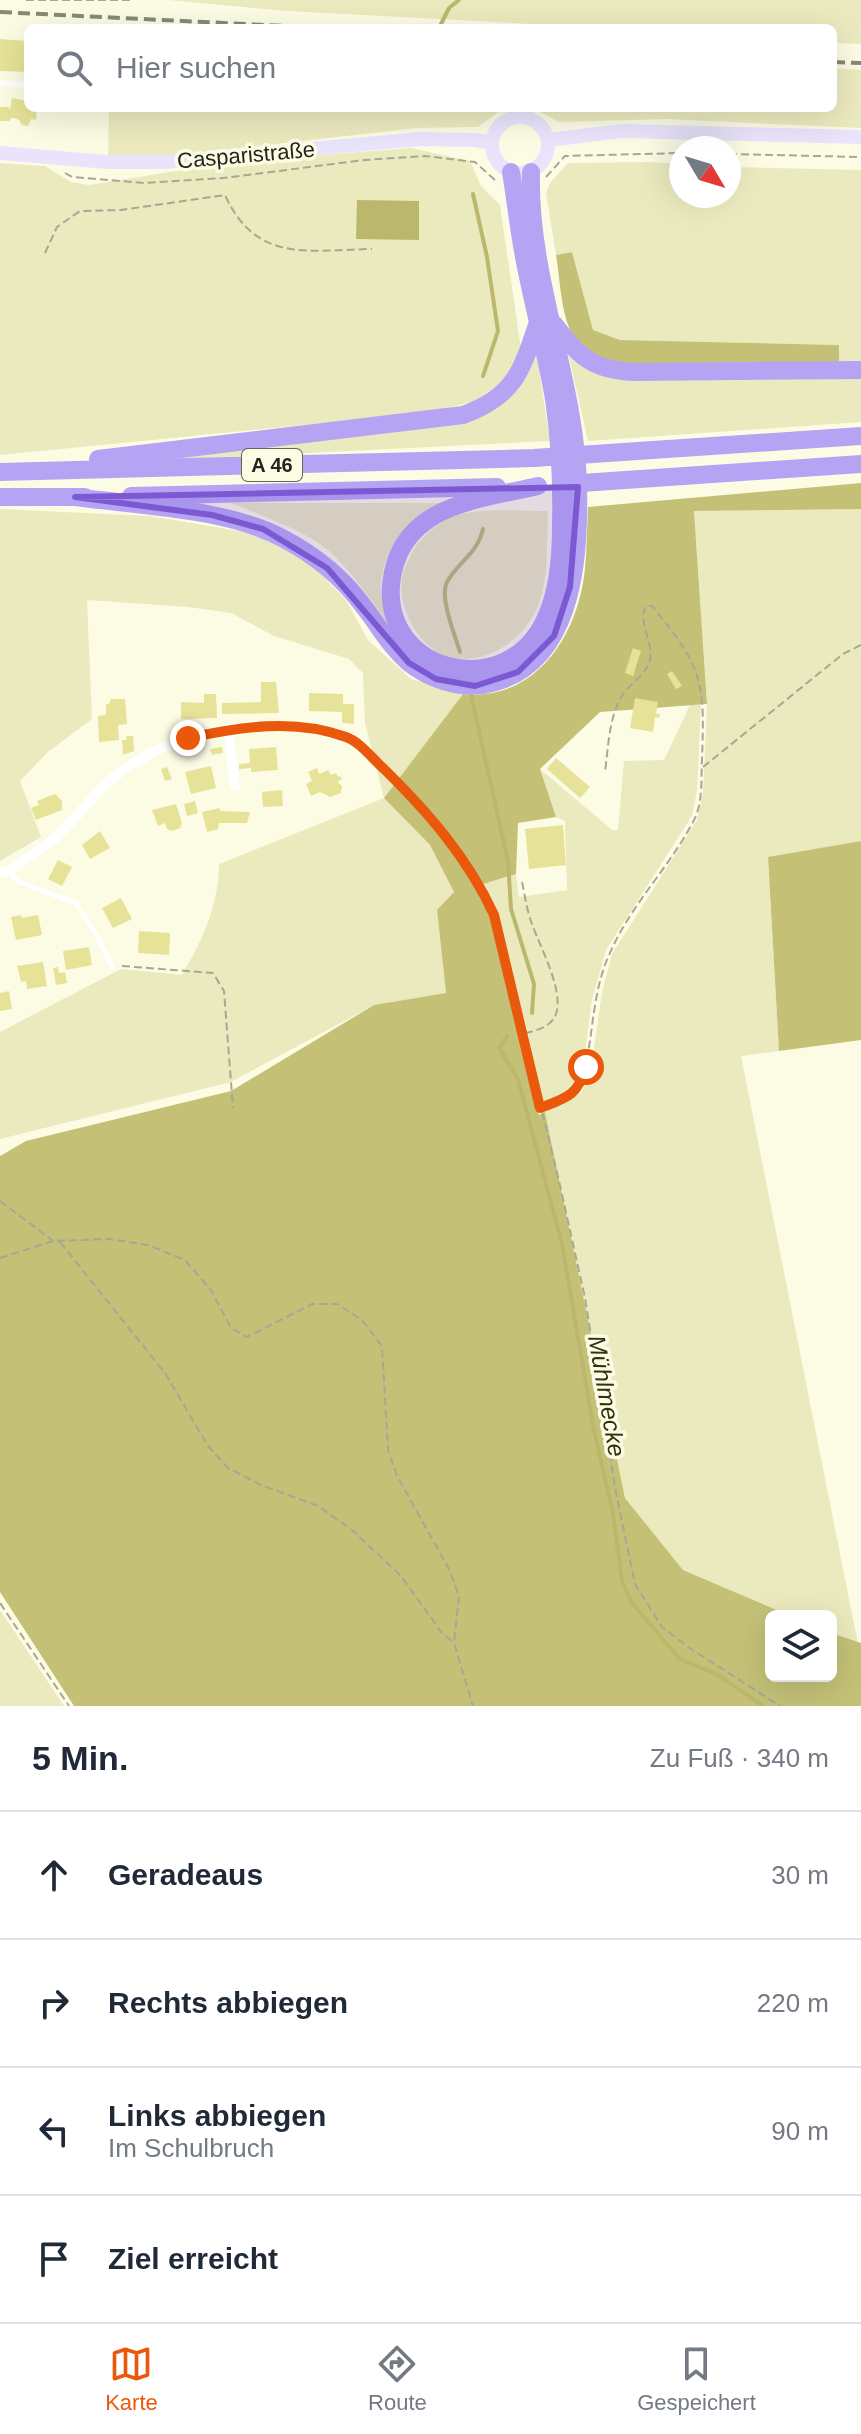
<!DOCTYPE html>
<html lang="de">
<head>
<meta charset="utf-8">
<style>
  :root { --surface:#fff; --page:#f2f2f3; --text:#1f2937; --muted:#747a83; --line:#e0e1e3; --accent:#ea580c }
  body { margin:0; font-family:Arial,sans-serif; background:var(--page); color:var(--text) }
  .controls { position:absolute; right:24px; bottom:24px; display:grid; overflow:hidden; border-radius:12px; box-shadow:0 8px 32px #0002 }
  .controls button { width:72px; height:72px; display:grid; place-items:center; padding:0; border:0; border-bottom:2px solid var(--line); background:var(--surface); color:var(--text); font:40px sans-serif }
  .compass { position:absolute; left:669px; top:136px; width:72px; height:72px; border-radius:50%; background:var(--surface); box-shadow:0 8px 32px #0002; rotate:128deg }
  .stop { position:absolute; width:24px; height:24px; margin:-18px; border:6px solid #ea580c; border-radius:50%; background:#fff }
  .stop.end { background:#ea580c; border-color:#fff; box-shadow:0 2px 8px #0008 }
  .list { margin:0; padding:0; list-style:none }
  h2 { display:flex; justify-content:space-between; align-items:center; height:104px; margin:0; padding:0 32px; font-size:34px }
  h2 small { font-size:26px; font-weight:400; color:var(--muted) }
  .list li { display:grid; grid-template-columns:52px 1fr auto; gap:24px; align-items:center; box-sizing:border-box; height:128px; padding:0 32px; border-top:2px solid var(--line) }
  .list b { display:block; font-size:30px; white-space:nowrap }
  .list p { margin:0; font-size:26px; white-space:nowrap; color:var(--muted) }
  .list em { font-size:26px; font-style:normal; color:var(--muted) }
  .icon { flex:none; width:44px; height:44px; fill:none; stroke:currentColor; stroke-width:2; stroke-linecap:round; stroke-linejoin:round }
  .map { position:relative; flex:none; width:861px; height:1706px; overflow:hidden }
  .search { position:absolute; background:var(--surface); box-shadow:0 8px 32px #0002; left:24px; right:24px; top:24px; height:88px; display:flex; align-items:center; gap:20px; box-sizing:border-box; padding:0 28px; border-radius:12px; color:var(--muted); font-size:30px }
  .sheet { height:616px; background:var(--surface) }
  nav { display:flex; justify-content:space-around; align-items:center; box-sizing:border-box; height:112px; border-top:2px solid var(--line); background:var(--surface); font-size:22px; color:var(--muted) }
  nav a { display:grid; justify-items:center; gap:4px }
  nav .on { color:var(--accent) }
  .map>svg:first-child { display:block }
  .green { fill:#ebeabe }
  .forest { fill:#c4c177 }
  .water { fill:#bbb86e }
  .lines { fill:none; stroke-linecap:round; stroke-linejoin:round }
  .stream { stroke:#bbb86e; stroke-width:4 }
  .building { fill:#e6e398 }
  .path { stroke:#a7a796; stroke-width:2; stroke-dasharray:8 4; stroke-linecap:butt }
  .service { stroke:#fff; stroke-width:5 }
  .minor { stroke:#fff; stroke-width:10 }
  .secondary { stroke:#e9e4fc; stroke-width:14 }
  .motorway { stroke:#b5a4f4; stroke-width:18 }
  .rail { stroke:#888879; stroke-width:4; stroke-dasharray:12 6; stroke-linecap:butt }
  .route { stroke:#ea580c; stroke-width:10 }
  .marked { fill:#7c59d3; fill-opacity:0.2; stroke:#7c59d3; stroke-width:6; stroke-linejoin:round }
  .labels { text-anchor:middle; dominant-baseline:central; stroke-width:7; stroke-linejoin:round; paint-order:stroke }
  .shield { fill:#fcfce5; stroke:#656558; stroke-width:2 }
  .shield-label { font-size:20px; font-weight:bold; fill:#24241c }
  .street-label { font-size:22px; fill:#24241c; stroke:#fcfce5 }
  .water-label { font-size:24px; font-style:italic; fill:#31300f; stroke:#fcfce5 }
</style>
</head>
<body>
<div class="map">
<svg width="861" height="1706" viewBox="0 0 861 1706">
  <rect width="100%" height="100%" fill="#fcfce5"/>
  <g class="green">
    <polygon points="168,0 861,0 861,44 833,43 833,28 607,28 287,11"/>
    <polygon points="833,68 861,70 861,128 668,119 559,122 532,108 500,111 478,127 417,128 161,157 108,157 109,108 833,108"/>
    <polygon points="411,148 470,161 481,186 500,205 521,349 502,382 476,401 427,413 0,455 0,163 45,166 71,182 89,185 232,162"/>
    <polygon points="652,162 681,164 681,196 729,196 729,167 861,170 861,363 839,363 838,345 620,340 593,330 572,252 556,255 546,193 550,183 568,163"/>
    <polygon points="536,350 550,441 167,460 488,411"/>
    <polygon points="568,352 585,369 610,378 861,378 861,422 588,441"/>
    <path d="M232,503H440C408,520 387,543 381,580C379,593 386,611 388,624C370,599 352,571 328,550C304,530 261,516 232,503Z"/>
    <path d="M0,509L150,516L251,533L308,561L346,600L368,640L411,679L463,694L384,798L430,845L455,892L437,910L446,993L374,1005L231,1082L0,1139V1032L121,969L182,975C202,941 219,905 219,864L384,798L365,723L363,673L349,659L274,636L231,613L188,607L87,600L92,719L48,752L20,781L41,837L0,861Z"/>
    <polygon points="861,509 861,841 768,858 779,1051 741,1056 858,1644 831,1633 831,1616 791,1616 683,1570 625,1498 545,1112 581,1093 590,1075 602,992 612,954 697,820 703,792 707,704 694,511"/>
    <path d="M548,511C546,542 550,578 537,608C524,638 490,664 454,658C421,653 397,609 402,578C403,571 408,562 411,555C419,537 442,519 462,514C486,508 522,511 548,511Z"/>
    <polygon points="690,705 701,705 697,791 692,816 606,950 592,1000 583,1067 579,1079 570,1090 542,1103 527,1029 492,901 481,885 516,874 519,897 567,890 565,821 556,817 540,769 612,830 618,830 624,761 664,760"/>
    <polygon points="0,1610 64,1706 0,1706"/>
  </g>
  <g class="forest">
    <path d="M572,252L593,330L620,340L839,345V363L621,365C559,355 564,305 556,255Z"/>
    <path d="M861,483V509L694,511L707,704L600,712L540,769L556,817L518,823L516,874L474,887L491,916L539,1115L545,1112L625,1498L683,1570L791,1616H771V1676H831V1633L861,1643V1706H74L0,1592V1156L26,1141L231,1091L374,1005L446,993L437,910L454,892L430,845L384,798L463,694C536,702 579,634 585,568C587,548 587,527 588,507Z"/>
    <polygon points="861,841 861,1040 779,1051 768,857"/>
  </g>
  <polygon class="water" points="357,200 419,201 419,240 356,239"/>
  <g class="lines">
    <g class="stream">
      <polyline points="440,26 449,8 459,0"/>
      <polyline points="473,194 487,257 498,331 483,376"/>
      <path d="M460,652C455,635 439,597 447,582C458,562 478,553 483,529"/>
      <polyline points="471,695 508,861 511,909 534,984 532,1013"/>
      <polyline points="507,1036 499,1048 518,1079 562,1244 594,1431 613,1513 622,1581 631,1602 680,1659 718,1675 763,1706"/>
    </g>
  </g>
  <g class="building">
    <polygon points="0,39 28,41 28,72 0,71"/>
    <polygon points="12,98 28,101 28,108 37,108 36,120 31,119 28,126 22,125 19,120 14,118 11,118 10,121 0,121 0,107 9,107 10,110"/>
    <polygon points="633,648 641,651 633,676 625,673"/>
    <polygon points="672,671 682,686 676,689 667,674"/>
    <polygon points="261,682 276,682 279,713 222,714 222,703 261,702"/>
    <polygon points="309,693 343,694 343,704 354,704 354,724 342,723 342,712 309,711"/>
    <polygon points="204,694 216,694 217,718 181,719 181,702 204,703"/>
    <polygon points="635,698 658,702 656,714 660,714 659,718 655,717 653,732 630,728"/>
    <polygon points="111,699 125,699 127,724 118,725 119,740 99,742 98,716 106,715 106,704 109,704"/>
    <polygon points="126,736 133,736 134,751 123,755 122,740 127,740"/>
    <polygon points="222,747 223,753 212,755 210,749"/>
    <polygon points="276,747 278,770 251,772 251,768 239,769 239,764 250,763 249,749"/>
    <polygon points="556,758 590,787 580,798 547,769"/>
    <polygon points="211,766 216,788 191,794 185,772"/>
    <polygon points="167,767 172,779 165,781 161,769"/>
    <polygon points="317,768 319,774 328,770 331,775 336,773 338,777 340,776 342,779 337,782 342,786 341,793 330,797 320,792 311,796 306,784 312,781 308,772"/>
    <polygon points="282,790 283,806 263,807 262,792"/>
    <polygon points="55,794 62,801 62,810 36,820 31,808 39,805 37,801"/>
    <polygon points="195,801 198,813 187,816 184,804"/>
    <polygon points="176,804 182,823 180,828 172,831 167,829 165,823 158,826 152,810"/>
    <polygon points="220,808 220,811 250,812 247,823 219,823 218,829 207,832 202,812"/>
    <polygon points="563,825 566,865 529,869 525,829"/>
    <polygon points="100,831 110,848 90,859 82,845"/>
    <polygon points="58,860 72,867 62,886 48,879"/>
    <polygon points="121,898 132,919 113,928 102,908"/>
    <polygon points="21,915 22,918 38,915 42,935 16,940 11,917"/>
    <polygon points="139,931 170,933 169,955 138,953"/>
    <polygon points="89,947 92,965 66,970 63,951"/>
    <polygon points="43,962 47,986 27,989 26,981 21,982 17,966"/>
    <polygon points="58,967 59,973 65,972 67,983 56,985 53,968"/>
    <polygon points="9,991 12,1009 0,1011 0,993"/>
  </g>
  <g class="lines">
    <g class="path">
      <polyline points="26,0 133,0"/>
      <polyline points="729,154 861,157"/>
      <polyline points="65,173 72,177 144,183 223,178 365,160 425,156 475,162 496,181"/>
      <polyline points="546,177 565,156 681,153"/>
      <path d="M45,253L57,227L80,211L121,210L225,195C256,264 310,250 372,249"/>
      <path d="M360,746C412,797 463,847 494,915L559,1181L585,1298L616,1493L635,1584L662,1627L691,1649L780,1706"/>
      <polyline points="703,767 843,654 861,645"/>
      <path d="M522,882C525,896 527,911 532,924C540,947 564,990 556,1014C551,1027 538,1030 526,1033"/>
      <polyline points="122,966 213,973 224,991 233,1108"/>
      <path d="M541,1108C554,1103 570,1099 578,1088C587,1075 587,1056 590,1041C594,1012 597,980 610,953C631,904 670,867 694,820C703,803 701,779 702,760C705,681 703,668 652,606H646C637,622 654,642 650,660C646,676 627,685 620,699C609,720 608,749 605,772"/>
      <polyline points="0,1201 52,1240"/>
      <polyline points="60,1242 165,1373 208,1446 228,1468 261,1485 318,1506 352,1530 401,1576 442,1633 453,1642"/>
      <polyline points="0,1258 53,1241 108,1239 148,1245 185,1260 211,1290 231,1328 247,1337 312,1304 337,1304 362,1320 382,1346 388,1450 397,1476 450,1571 459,1596 454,1643 473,1706"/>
      <polyline points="0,1603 69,1706"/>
    </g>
    <g class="service">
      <polyline points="0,83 28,85"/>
      <polyline points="9,872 19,882 76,903 96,934 112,966"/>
    </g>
    <g class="minor">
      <polyline points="228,729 235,786"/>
      <path d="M0,873L8,871C23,861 39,851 53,840C73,823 88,800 108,782C173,727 269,713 350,738"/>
    </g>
    <g class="secondary">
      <circle cx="520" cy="145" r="28"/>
      <polyline points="549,140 621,131 861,137"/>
      <polyline points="0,153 107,162 165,162 421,139 475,140 492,143"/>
    </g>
    <g class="motorway">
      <path d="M511,172C516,202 519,232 525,262C534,308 546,353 554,399C560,441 562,483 561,526C561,555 559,588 547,615C511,704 384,675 391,585C398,505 477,500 538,486"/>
      <path d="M554,324C579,356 591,370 634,372L861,370"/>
      <path d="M98,459L463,415C513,397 521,373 537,325"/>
      <polyline points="0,472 534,458 861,436"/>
      <polyline points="567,484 861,464"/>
      <polyline points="131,496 497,487"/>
      <polyline points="0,497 85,497"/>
      <path d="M75,497C140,506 225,508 282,538C313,554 343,578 364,607C379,626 390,647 409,663C429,679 457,688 482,685C573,671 580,560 578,487C576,380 528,279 531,172"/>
    </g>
    <g class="rail">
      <polyline points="0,12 325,28"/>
      <polyline points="833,62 861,63"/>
    </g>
  </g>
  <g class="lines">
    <path class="route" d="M188,738C240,727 294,718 346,737C360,742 372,758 383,768C428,812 468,858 494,915L540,1108C566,1098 578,1096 586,1067"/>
  </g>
  <path class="marked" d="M578,487L570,587L554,636L518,672L475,686L436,679L409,663L327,568L263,529L212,515L75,497Z"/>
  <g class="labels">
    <rect class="shield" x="242" y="449" width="60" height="32" rx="6"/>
    <g class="shield-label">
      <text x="272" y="465">A 46</text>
    </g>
    <g class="street-label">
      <text transform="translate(246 155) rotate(-5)">Casparistraße</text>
    </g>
    <g class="water-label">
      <text transform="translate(607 1396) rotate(80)">Mühlmecke</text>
    </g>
  </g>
</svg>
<div class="controls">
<button><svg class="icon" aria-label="layers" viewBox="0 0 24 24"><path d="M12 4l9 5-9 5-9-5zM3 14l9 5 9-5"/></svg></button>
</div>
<svg class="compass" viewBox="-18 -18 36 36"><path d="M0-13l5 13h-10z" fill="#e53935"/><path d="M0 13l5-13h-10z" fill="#747a83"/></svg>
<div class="stop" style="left:586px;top:1067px"></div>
<div class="stop end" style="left:188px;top:738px"></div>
<div class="search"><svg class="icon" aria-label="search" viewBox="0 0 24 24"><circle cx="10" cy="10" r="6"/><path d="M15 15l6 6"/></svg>Hier suchen</div>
</div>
<section class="sheet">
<h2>5 Min.<small>Zu Fuß · 340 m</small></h2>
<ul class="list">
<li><svg class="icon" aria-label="ahead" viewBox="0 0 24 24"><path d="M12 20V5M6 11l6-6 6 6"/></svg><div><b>Geradeaus</b></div><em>30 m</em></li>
<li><svg class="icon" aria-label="right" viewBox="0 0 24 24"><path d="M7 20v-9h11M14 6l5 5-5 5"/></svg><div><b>Rechts abbiegen</b></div><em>220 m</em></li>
<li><svg class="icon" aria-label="left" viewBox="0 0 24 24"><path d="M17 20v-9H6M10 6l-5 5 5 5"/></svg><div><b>Links abbiegen</b><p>Im Schulbruch</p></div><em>90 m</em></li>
<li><svg class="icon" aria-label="arrive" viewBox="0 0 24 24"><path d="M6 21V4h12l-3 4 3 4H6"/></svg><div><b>Ziel erreicht</b></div></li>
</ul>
</section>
<nav>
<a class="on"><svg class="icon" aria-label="map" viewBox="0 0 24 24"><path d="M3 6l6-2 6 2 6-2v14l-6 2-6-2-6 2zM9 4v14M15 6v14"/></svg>Karte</a>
<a><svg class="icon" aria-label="directions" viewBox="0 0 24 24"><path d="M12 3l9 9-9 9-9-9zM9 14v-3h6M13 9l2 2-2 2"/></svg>Route</a>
<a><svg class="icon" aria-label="saved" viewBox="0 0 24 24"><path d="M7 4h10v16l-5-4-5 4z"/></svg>Gespeichert</a>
</nav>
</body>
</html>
